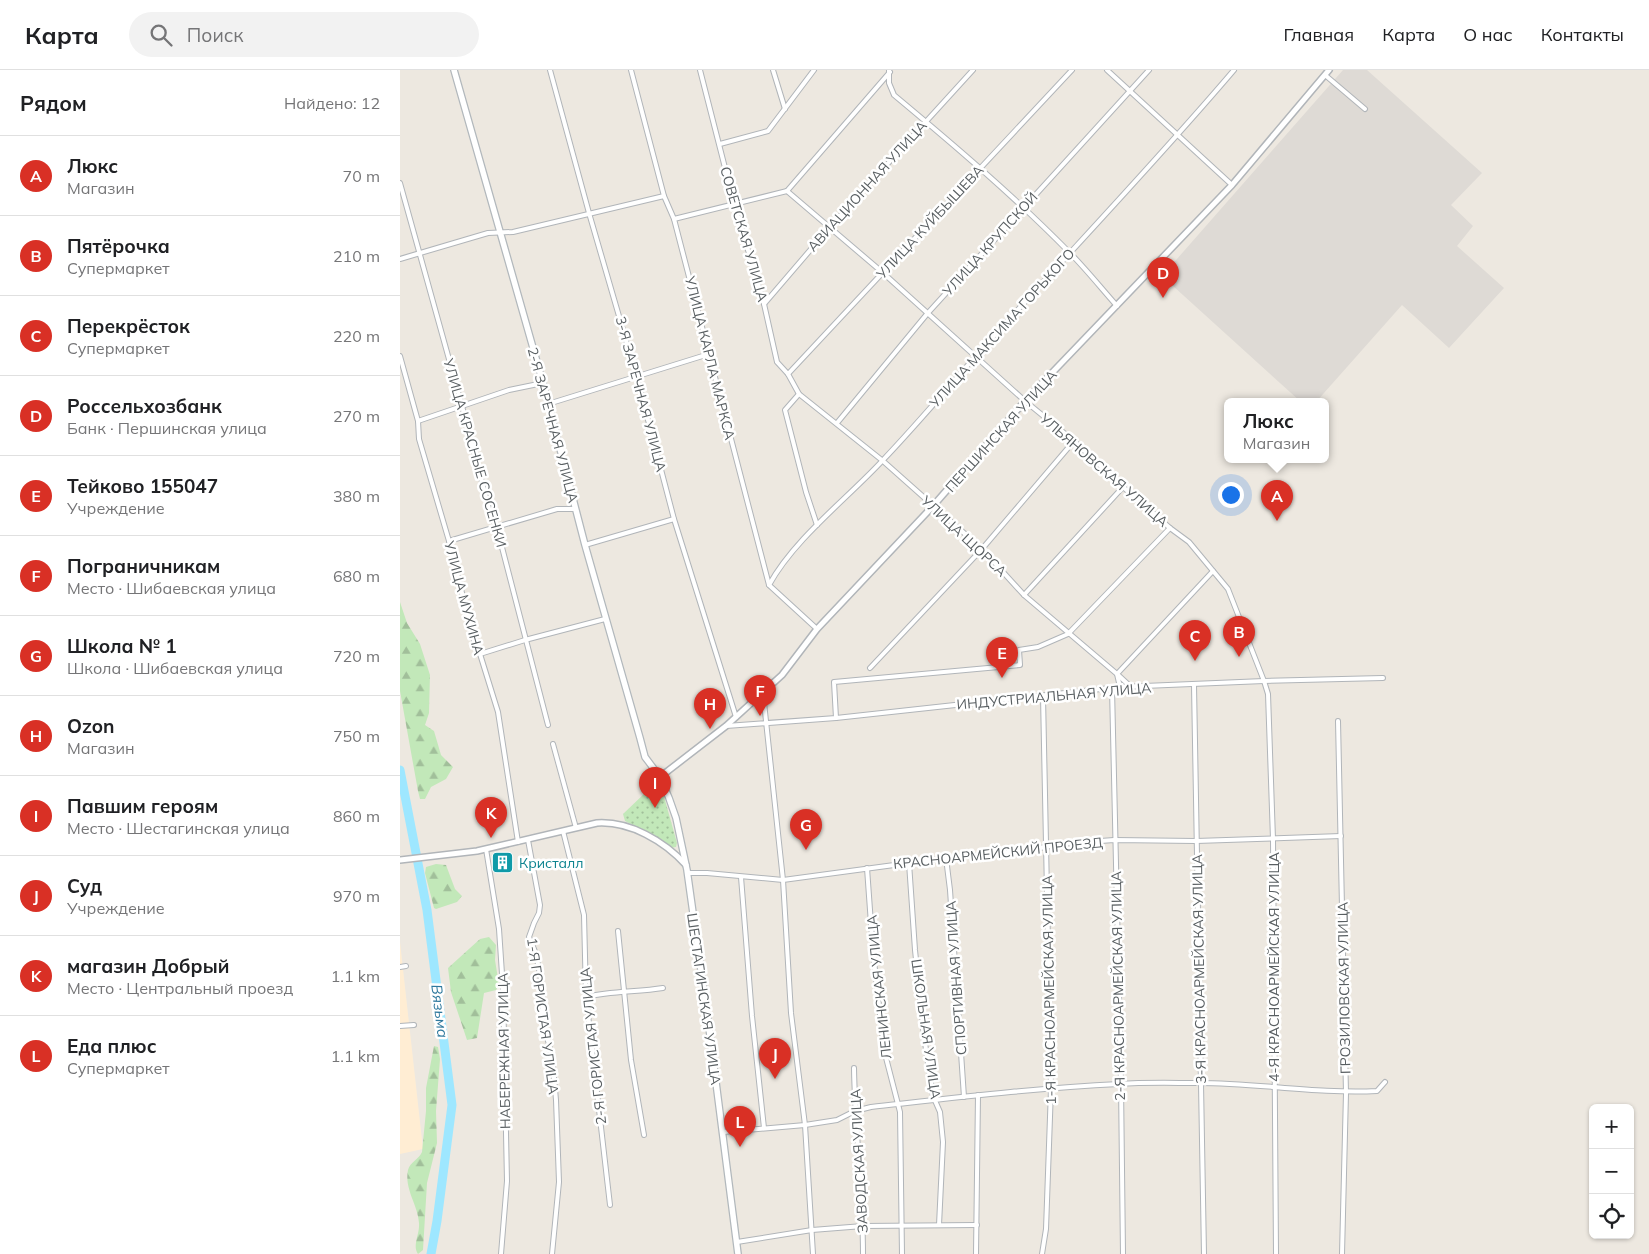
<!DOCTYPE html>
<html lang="ru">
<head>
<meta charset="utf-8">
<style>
  :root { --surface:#fff; --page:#f2f2f2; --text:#202124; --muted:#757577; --line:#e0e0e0; --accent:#d93025 }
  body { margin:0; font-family:Mulish,sans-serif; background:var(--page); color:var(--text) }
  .controls { position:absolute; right:15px; bottom:15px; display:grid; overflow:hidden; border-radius:8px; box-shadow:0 1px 4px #0004 }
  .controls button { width:45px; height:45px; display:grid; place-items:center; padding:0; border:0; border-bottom:1px solid var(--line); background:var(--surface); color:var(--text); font:25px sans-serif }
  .you { position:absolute; left:830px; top:424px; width:18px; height:18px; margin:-12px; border:4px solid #fff; border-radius:50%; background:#1a73e8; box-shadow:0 0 0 8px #1a73e833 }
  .badge { display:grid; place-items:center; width:32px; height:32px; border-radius:50%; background:var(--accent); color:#fff; font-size:16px; font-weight:700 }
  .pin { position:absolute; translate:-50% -41px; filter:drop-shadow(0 1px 2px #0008) }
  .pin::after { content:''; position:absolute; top:26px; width:18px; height:15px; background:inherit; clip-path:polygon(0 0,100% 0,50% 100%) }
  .popup { position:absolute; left:824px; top:328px; width:105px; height:65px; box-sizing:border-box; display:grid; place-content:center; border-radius:8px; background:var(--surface); filter:drop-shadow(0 1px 4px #0005); font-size:16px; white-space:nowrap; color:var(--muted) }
  .popup b { font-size:19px; color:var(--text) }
  .popup::after { content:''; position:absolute; left:50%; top:100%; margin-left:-10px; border:10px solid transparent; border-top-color:var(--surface) }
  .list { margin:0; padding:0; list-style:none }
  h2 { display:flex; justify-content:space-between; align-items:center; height:65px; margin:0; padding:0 20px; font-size:21px }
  h2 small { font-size:16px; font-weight:400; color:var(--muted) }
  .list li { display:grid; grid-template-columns:32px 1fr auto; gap:15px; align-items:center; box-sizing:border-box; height:80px; padding:0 20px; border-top:1px solid var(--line) }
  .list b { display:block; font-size:19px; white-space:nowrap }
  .list p { margin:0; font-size:16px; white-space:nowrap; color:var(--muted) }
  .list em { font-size:16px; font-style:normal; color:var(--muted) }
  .icon { flex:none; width:28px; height:28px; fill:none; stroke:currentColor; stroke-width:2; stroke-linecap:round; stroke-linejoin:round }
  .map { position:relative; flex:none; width:1249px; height:1184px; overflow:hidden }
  header { display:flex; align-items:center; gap:30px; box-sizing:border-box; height:70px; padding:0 25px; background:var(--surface); border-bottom:1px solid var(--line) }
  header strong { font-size:24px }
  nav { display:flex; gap:28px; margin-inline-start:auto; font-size:18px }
  .search { width:350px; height:45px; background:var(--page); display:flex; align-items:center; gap:12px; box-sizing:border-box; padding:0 18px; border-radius:28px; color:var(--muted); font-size:19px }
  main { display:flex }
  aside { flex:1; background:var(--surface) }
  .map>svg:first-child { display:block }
  .commercial { fill:#ffedd3 }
  .industrial { fill:#dedad5 }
  .grass { fill:url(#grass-dots) }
  .forest { fill:url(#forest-firs) }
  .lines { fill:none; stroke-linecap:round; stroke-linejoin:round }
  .river { stroke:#9ee7ff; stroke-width:9 }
  .minor-casing { stroke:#b1b5b9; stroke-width:6 }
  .tertiary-casing { stroke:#b1b5b9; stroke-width:8 }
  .secondary-casing { stroke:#b2b8bc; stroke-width:8 }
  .minor { stroke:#fff; stroke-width:4 }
  .tertiary { stroke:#fff; stroke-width:5 }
  .secondary { stroke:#fff; stroke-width:5.5 }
  .labels { text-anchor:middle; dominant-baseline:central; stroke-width:5; stroke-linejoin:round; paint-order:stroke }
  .street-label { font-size:14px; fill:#595f62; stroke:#fff }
  .culture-label { font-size:14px; fill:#0d838f; stroke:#fff; text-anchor:start }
  .water-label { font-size:15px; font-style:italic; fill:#2e789d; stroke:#fff }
</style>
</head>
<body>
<header>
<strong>Карта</strong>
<div class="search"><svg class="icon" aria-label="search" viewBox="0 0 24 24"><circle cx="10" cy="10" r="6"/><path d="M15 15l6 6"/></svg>Поиск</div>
<nav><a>Главная</a><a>Карта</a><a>О нас</a><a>Контакты</a></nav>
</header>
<main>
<aside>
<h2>Рядом<small>Найдено: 12</small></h2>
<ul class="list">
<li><span class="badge">A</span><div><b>Люкс</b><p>Магазин</p></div><em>70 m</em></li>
<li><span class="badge">B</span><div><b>Пятёрочка</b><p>Супермаркет</p></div><em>210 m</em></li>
<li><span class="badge">C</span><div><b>Перекрёсток</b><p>Супермаркет</p></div><em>220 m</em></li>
<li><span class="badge">D</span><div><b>Россельхозбанк</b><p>Банк · Першинская улица</p></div><em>270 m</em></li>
<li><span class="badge">E</span><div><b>Тейково 155047</b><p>Учреждение</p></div><em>380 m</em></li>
<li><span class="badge">F</span><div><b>Пограничникам</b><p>Место · Шибаевская улица</p></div><em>680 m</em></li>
<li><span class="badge">G</span><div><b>Школа № 1</b><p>Школа · Шибаевская улица</p></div><em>720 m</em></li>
<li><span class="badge">H</span><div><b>Ozon</b><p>Магазин</p></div><em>750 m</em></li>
<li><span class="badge">I</span><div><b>Павшим героям</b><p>Место · Шестагинская улица</p></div><em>860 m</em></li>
<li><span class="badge">J</span><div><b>Суд</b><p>Учреждение</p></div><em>970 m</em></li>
<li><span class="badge">K</span><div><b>магазин Добрый</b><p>Место · Центральный проезд</p></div><em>1.1 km</em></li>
<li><span class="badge">L</span><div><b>Еда плюс</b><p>Супермаркет</p></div><em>1.1 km</em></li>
</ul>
</aside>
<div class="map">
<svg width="1249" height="1184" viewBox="0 0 1249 1184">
  <defs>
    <pattern id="grass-dots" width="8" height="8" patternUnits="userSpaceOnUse" patternTransform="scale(1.25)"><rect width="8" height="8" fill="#c2e8b9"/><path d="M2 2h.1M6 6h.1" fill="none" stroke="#a1bf9a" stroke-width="1.8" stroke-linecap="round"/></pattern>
    <pattern id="forest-firs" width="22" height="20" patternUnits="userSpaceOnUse" patternTransform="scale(1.25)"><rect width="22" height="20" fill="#c2e8b9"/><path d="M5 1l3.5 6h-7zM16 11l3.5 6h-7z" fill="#a1bf9a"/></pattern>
  </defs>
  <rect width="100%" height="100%" fill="#ede8e0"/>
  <polygon class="commercial" points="0,872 23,1079 0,1084"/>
  <polygon class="industrial" points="943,0 967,0 1082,103 1051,135 1073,156 1057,176 1104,218 1049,278 1002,235 916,332 901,332 762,206"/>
  <polygon class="grass" points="253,720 258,720 263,723 277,773 276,777 270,778 256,767 225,751 223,744 246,722"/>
  <g class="forest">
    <polygon points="0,532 7,553 20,574 30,605 29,643 25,655 34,661 41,685 53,697 46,709 31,717 25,729 20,729 18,721 0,621"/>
    <polygon points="36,794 46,795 55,819 62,826 57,832 36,839 34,838 25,803 26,797"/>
    <polygon points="89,867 96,875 95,890 99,915 96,920 84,923 77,968 67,970 51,922 48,898 80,869"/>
    <path d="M34,976L38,977L40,989L36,1041L37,1073L27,1113L23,1180L18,1184C12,1175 20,1164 19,1153C18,1135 4,1119 8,1100C10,1092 19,1089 22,1082L26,1041V1018Z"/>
  </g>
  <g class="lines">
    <polyline class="river" points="0,700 27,840 52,1035 37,1151 31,1184"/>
    <defs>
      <g id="minor">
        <polyline points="150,0 189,143 237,308 274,449 336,647"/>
        <polyline points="231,0 264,126 274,149 369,515 417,559"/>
        <polyline points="300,0 334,133 364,234 377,292 388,304 399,324 483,391 582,479 624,525 717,604 720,617"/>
        <polyline points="373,0 385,39"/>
        <path d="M489,0V13L494,25C554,75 614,126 669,182C686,199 701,218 717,236"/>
        <polyline points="707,0 832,115"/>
        <polyline points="925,5 965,39"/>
        <polyline points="320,74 368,61 414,0"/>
        <polyline points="0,113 62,336 91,446 97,458 148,655"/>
        <polyline points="387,121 482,202 625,331 674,371 723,417 770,458 789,472 828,519 864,611 868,624 873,769 876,1184"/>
        <polyline points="387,121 490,2"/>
        <polyline points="274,149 387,121"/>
        <polyline points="0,189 88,163 113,162 264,126"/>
        <polyline points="364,234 430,157 573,0"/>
        <polyline points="0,286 18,351 19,369 49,471 75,575 80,584 98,642 118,772"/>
        <polyline points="388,304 672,0"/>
        <polyline points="399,324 385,340 406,422 417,455"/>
        <polyline points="148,334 309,284"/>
        <polyline points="18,351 109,320 143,313"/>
        <polyline points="437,353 527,244 749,0"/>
        <polyline points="49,471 157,439 175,439"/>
        <polyline points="185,475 274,449"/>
        <path d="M369,515C395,468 447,429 483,390C525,346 563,299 604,255C681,170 760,87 834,0"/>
        <polyline points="624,525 723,417"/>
        <polyline points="80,584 125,570 205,549"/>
        <polyline points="470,598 582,479 674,371"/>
        <polyline points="794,615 804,1184"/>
        <polyline points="731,617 717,604 813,501"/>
        <polyline points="712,618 721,1014 723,1184"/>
        <polyline points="363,623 383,810 391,943 405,1055 413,1184"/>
        <polyline points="436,648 434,612 620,595 619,580 638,577 668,564 770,458"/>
        <polyline points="938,651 946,1023 942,1184"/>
        <polyline points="326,656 436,648 720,617 864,611 983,608"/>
        <polyline points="153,674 176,758"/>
        <polyline points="163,761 184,845 186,927 210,1135"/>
        <polyline points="128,770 140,835 139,843 134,853 129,867 136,884 143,920 142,948 152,986 156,1030 159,1112 152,1184"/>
        <polyline points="86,779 99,859 103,919 107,1111 101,1184"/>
        <polyline points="546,788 550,820 564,1027"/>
        <polyline points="509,793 515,880 524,966 533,1026 540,1042 543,1072 539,1155"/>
        <polyline points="467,798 473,882 484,980 500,1042 502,1184"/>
        <polyline points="287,803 307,803 383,810 546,788 625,781 660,774 714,770 796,771 941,766"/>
        <polyline points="341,807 352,946 364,1058"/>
        <polyline points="218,861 231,990 244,1065"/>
        <polyline points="0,897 6,896"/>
        <path d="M186,927C211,921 238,922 263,918"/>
        <polyline points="0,956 14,955"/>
        <path d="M454,998C455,1060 463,1122 463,1184"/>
        <path d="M323,1062L405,1055L437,1050L455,1041L471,1037C553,1028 636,1018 719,1014C746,1012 773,1013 799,1013C858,1013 917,1024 977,1021L985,1012"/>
        <polyline points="337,1172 412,1160 463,1156 577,1155"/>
        <polyline points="576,1184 578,1025"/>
        <polyline points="642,1184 646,1159 651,1019 643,626"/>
      </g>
      <g id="tertiary">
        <polyline points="260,707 326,656 382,605 417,559 533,436 625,331 832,115 929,0"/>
        <path d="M0,790L77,781L197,753C230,751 264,771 286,795"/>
      </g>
      <polyline id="secondary" points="54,0 143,313 185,475 240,668 245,687 260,707 269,728 276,748 287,800 308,950 338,1184"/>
    </defs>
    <use href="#minor" class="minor-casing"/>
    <use href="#tertiary" class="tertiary-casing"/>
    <use href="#secondary" class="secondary-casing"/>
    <use href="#minor" class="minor"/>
    <use href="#tertiary" class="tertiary"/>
    <use href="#secondary" class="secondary"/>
  </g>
  <defs>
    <symbol id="building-square" viewBox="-11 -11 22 22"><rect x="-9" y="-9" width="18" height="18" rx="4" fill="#0f9aa8" stroke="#fff"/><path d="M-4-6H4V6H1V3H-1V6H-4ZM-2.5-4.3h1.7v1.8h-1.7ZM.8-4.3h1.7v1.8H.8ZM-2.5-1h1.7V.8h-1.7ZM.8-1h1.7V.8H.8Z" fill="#fff"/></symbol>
  </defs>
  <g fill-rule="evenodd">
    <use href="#building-square" x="90" y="780" width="25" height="25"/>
  </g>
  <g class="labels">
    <g class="street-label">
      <text transform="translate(467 116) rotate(-48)">АВИАЦИОННАЯ УЛИЦА</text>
      <text transform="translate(530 152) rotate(-47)">УЛИЦА КУЙБЫШЕВА</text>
      <text transform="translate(344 164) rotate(74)">СОВЕТСКАЯ УЛИЦА</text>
      <text transform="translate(590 174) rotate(-48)">УЛИЦА КРУПСКОЙ</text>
      <text transform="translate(602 258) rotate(-48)">УЛИЦА МАКСИМА ГОРЬКОГО</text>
      <text transform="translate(310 288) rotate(76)">УЛИЦА КАРЛА МАРКСА</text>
      <text transform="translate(241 324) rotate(75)">3-Я ЗАРЕЧНАЯ УЛИЦА</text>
      <text transform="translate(153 355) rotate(75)">2-Я ЗАРЕЧНАЯ УЛИЦА</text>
      <text transform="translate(601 361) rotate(-48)">ПЕРШИНСКАЯ УЛИЦА</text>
      <text transform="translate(75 383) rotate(74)">УЛИЦА КРАСНЫЕ СОСЕНКИ</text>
      <text transform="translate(704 400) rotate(41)">УЛЬЯНОВСКАЯ УЛИЦА</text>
      <text transform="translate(564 466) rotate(43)">УЛИЦА ЩОРСА</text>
      <text transform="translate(64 528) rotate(75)">УЛИЦА МУХИНА</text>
      <text transform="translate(654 626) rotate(-5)">ИНДУСТРИАЛЬНАЯ УЛИЦА</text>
      <text transform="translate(598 783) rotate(-6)">КРАСНОАРМЕЙСКИЙ ПРОЕЗД</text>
      <text transform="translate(874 897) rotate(-90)">4-Я КРАСНОАРМЕЙСКАЯ УЛИЦА</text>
      <text transform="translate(799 899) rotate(-91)">3-Я КРАСНОАРМЕЙСКАЯ УЛИЦА</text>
      <text transform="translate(556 908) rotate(-94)">СПОРТИВНАЯ УЛИЦА</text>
      <text transform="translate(718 916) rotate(-91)">2-Я КРАСНОАРМЕЙСКАЯ УЛИЦА</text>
      <text transform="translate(479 917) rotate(-96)">ЛЕНИНСКАЯ УЛИЦА</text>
      <text transform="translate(944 918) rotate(-91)">ГРОЗИЛОВСКАЯ УЛИЦА</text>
      <text transform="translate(649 920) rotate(-91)">1-Я КРАСНОАРМЕЙСКАЯ УЛИЦА</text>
      <text transform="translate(304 929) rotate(82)">ШЕСТАГИНСКАЯ УЛИЦА</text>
      <text transform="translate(143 946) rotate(82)">1-Я ГОРИСТАЯ УЛИЦА</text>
      <text transform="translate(526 959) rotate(82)">ШКОЛЬНАЯ УЛИЦА</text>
      <text transform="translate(193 976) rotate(-96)">2-Я ГОРИСТАЯ УЛИЦА</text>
      <text transform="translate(104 981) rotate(-91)">НАБЕРЕЖНАЯ УЛИЦА</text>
      <text transform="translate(459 1091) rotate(-93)">ЗАВОДСКАЯ УЛИЦА</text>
    </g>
    <g class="culture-label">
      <text x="119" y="793">Кристалл</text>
    </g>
    <g class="water-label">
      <text transform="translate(40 941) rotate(83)">Вязьма</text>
    </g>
  </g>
</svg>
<div class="controls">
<button>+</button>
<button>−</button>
<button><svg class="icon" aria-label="locate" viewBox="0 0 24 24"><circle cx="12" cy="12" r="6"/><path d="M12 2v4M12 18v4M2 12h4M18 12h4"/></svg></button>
</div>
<div class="you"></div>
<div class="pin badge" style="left:877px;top:451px">A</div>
<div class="popup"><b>Люкс</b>Магазин</div>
<div class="pin badge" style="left:839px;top:587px">B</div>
<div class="pin badge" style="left:795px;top:591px">C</div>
<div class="pin badge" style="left:763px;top:228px">D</div>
<div class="pin badge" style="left:602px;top:608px">E</div>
<div class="pin badge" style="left:360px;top:646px">F</div>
<div class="pin badge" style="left:406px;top:780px">G</div>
<div class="pin badge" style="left:310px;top:659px">H</div>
<div class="pin badge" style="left:255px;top:738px">I</div>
<div class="pin badge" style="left:375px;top:1009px">J</div>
<div class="pin badge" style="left:91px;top:768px">K</div>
<div class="pin badge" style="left:340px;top:1077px">L</div>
</div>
</main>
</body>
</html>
